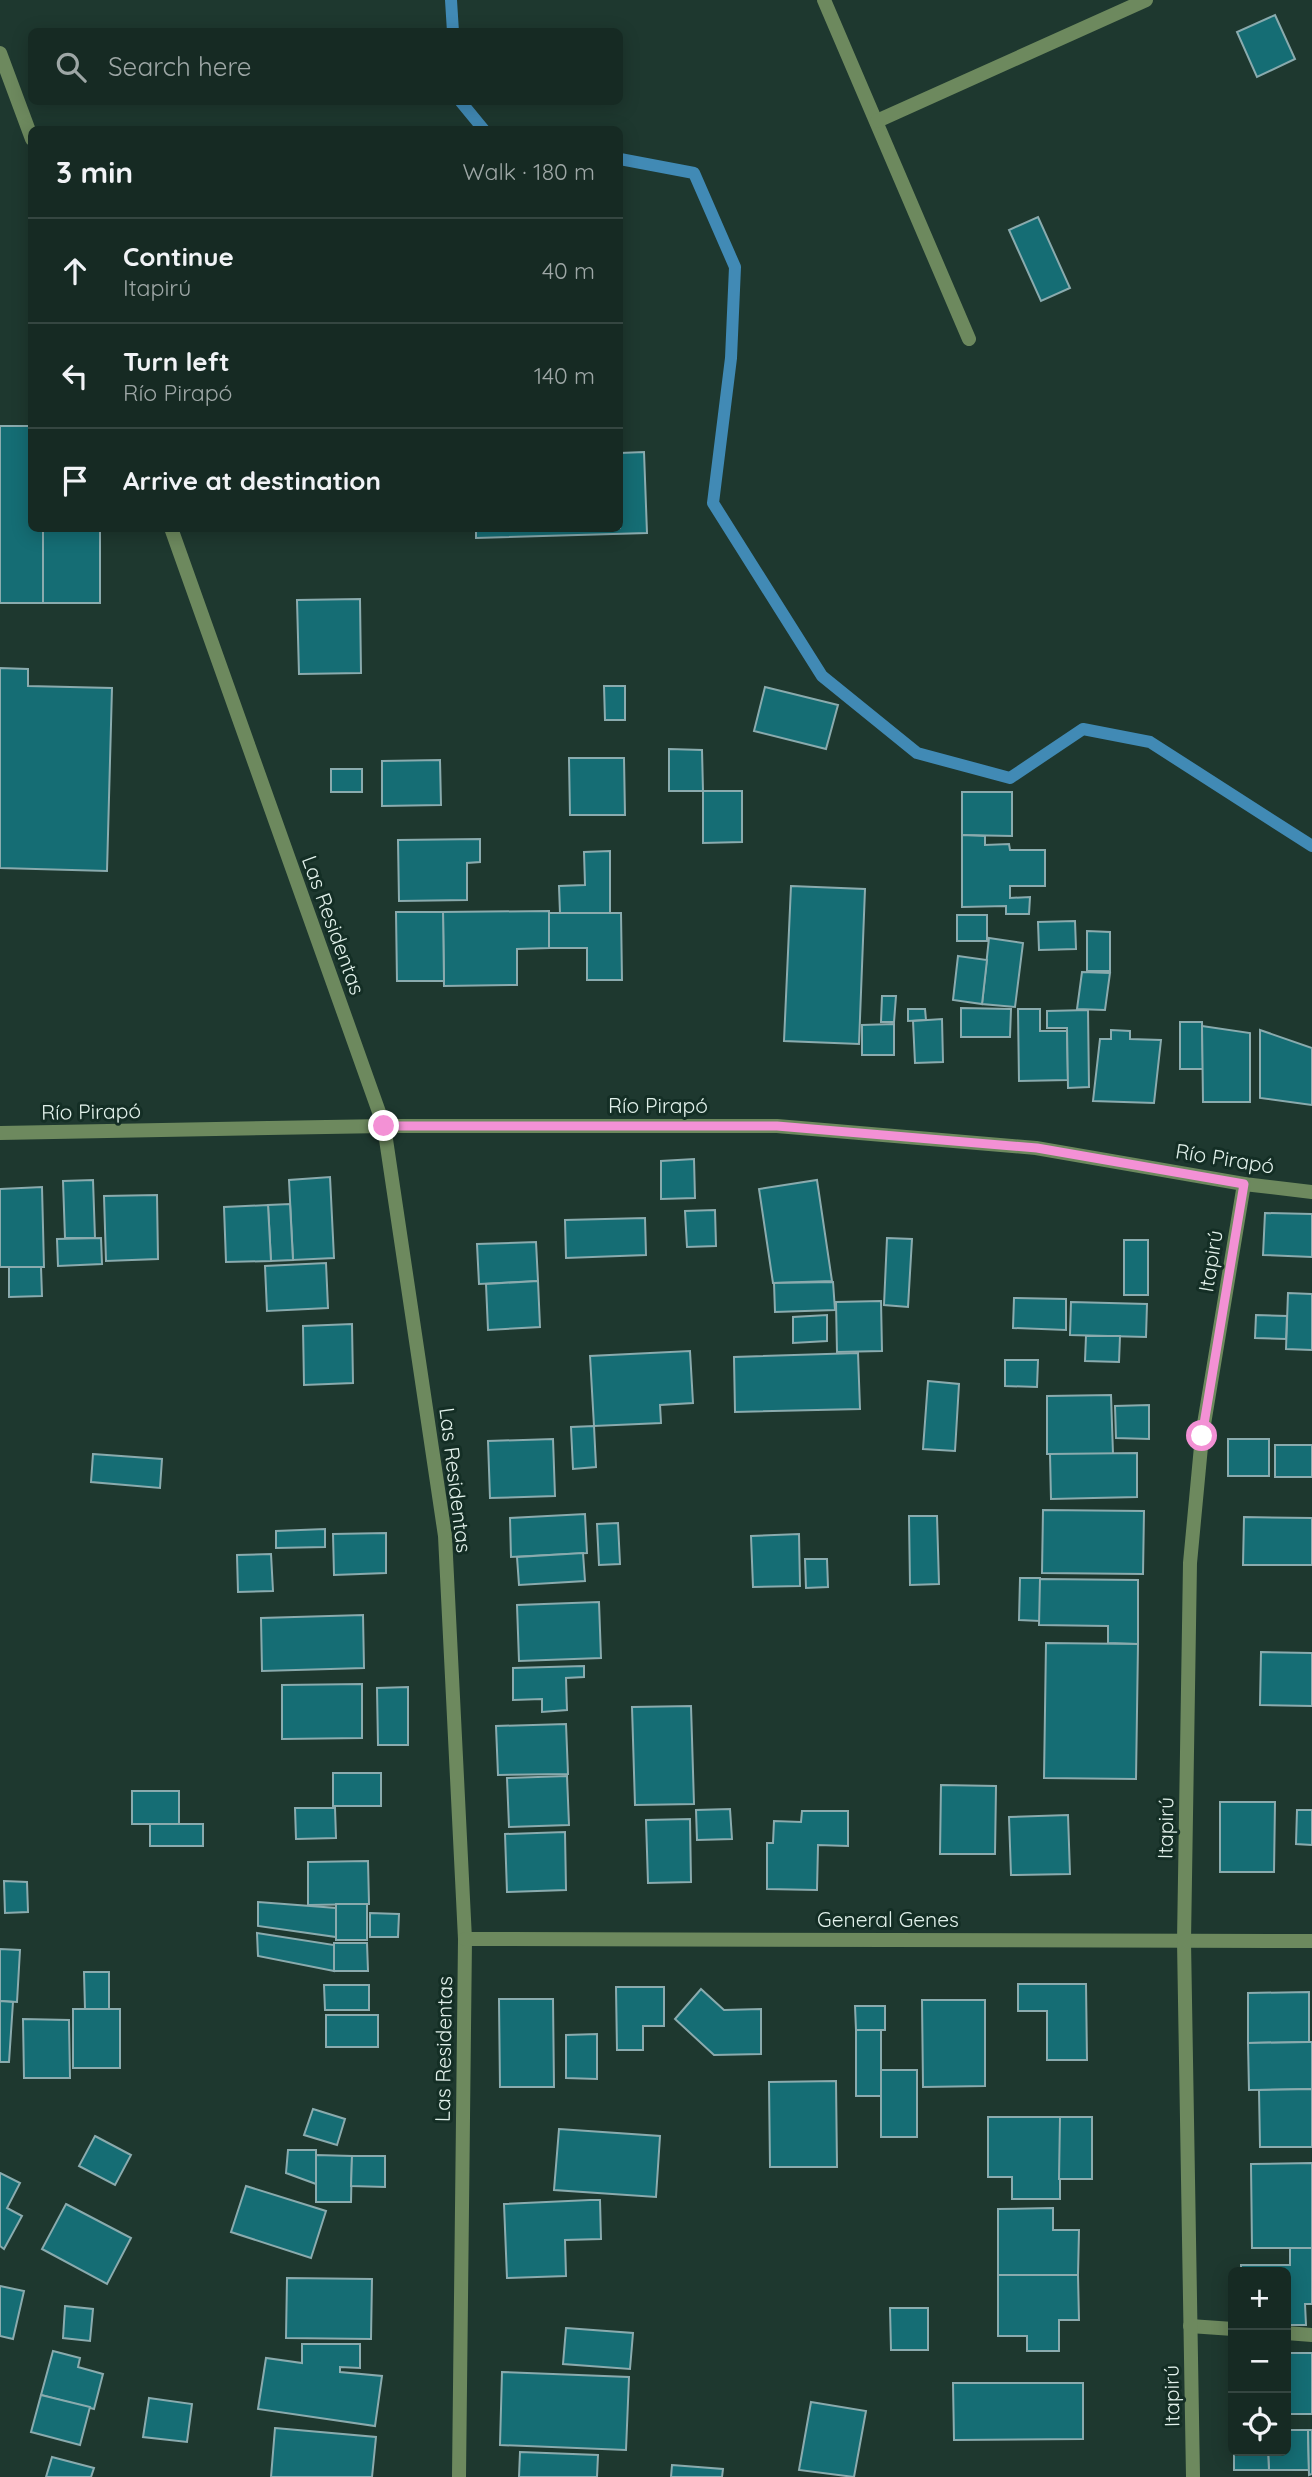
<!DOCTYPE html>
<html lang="en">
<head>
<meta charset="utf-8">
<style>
  :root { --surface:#162a23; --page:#233630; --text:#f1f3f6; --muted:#9ea7a6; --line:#354641 }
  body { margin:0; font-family:Quicksand,sans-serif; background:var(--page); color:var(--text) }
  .controls { position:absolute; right:21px; bottom:21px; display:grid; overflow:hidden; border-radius:10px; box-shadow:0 4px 18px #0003 }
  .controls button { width:63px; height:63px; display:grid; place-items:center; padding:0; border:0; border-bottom:2px solid var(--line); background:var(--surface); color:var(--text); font:35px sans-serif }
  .stop { position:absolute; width:21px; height:21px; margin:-16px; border:5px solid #f391d5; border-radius:50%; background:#fff }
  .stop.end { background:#f391d5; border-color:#fff; box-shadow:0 2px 7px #0008 }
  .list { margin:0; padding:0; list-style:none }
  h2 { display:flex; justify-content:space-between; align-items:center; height:91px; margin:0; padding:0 28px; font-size:30px }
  h2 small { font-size:23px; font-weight:400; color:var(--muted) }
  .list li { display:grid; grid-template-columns:46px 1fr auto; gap:21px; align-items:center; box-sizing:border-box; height:105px; padding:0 28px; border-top:2px solid var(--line) }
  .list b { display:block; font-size:26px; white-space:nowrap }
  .list p { margin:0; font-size:23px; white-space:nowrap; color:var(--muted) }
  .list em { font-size:23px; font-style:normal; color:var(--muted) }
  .icon { flex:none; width:38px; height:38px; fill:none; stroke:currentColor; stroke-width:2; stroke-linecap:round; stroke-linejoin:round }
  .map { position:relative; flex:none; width:1312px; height:2477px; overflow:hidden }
  .search { position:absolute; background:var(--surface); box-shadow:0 4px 18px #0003; left:28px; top:28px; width:595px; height:77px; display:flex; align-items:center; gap:18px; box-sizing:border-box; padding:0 24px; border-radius:10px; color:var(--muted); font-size:26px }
  .panel { position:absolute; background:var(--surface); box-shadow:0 4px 18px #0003; left:28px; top:126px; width:595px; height:406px; border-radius:10px }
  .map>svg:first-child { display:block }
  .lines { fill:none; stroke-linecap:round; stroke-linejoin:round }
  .stream { stroke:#418ab5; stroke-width:12 }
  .building { fill:#156d74; stroke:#8aabae; stroke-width:2 }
  .minor { stroke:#6d895e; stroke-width:14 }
  .route { stroke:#f391d5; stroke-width:9 }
  .labels { text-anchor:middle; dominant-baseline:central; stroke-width:6; stroke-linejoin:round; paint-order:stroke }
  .street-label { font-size:21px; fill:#e2f1eb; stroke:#142e25 }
</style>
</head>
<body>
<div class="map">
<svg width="1312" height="2477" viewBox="0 0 1312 2477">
  <rect width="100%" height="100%" fill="#1e382f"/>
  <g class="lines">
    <g class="stream">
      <polyline points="451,0 453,32"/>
      <polyline points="461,102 484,130"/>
      <polyline points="620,159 694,173 735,267 731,358 713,503 822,676 917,753 1010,778 1083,729 1150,742 1312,846"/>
    </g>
  </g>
  <g class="building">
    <polygon points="1275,15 1295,59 1257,77 1237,32"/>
    <polygon points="1038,217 1070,288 1041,301 1009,230"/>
    <polygon points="0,426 32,426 32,528 43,528 43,603 0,603"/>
    <polygon points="644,452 647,533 476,538 476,528 620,528 620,453"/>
    <polygon points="43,528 100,530 100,603 43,603"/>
    <polygon points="360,599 361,673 299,674 297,600"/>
    <polygon points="0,668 28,669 28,686 112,688 107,871 0,868"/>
    <polygon points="604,686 625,686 625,720 605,720"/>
    <polygon points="765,687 838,705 826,749 754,731"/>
    <polygon points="669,749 702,750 703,791 669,791"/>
    <polygon points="569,758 624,758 625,815 570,815"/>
    <polygon points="440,760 441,805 382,806 382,761"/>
    <rect x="331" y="769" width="31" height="23"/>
    <polygon points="703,791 742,791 742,842 703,843"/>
    <polygon points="962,792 1012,792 1012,836 962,835"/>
    <polygon points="962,835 985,836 985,845 1009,844 1010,850 1045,850 1045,886 1010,886 1010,898 1030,897 1029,914 1006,914 1006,906 962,907"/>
    <polygon points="480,839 480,862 467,863 467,900 399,901 398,840"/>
    <polygon points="610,851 610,913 560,913 559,886 585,885 584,852"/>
    <polygon points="791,886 865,889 859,1044 784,1041"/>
    <polygon points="549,911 549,948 517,949 517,985 444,986 443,912"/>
    <polygon points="396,912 443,912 444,981 397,981"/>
    <polygon points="549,913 621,913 622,980 587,980 587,948 549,948"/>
    <rect x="957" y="915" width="30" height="26"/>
    <polygon points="1075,921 1076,949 1039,950 1038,922"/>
    <polygon points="1087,931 1110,932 1110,971 1087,971"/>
    <polygon points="989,938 1023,943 1015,1007 982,1004"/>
    <polygon points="958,956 987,960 982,1004 953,1000"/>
    <polygon points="1082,972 1110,973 1105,1010 1077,1009"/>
    <polygon points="882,996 896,996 894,1022 881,1022"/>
    <polygon points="961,1008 1011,1009 1010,1037 961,1037"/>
    <polygon points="908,1009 925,1009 926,1020 908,1021"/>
    <polygon points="1018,1009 1040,1009 1040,1031 1067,1031 1068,1080 1019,1081"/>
    <polygon points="1088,1010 1089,1087 1068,1088 1067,1028 1047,1028 1047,1011"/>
    <polygon points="942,1019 943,1062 915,1063 913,1021"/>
    <polygon points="1180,1022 1202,1022 1203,1069 1180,1069"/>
    <polygon points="894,1024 894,1055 862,1055 862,1025"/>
    <polygon points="1202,1026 1250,1033 1250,1102 1203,1102"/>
    <polygon points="1111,1030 1130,1031 1130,1039 1161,1040 1154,1103 1093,1101 1100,1039 1111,1039"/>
    <polygon points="1260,1030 1312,1048 1312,1105 1260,1098"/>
    <polygon points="694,1159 695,1198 661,1199 661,1161"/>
    <polygon points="330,1177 334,1258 293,1260 289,1180"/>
    <polygon points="93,1180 95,1238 65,1238 63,1181"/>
    <polygon points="817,1180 832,1281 773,1283 759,1189"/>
    <polygon points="42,1187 44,1267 0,1267 0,1189"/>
    <polygon points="157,1195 158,1259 106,1261 104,1196"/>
    <polygon points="290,1204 293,1260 271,1261 268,1205"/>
    <polygon points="268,1205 271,1261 226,1262 224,1207"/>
    <polygon points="715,1210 716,1246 687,1247 685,1211"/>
    <polygon points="1265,1213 1312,1214 1312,1257 1263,1255"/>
    <polygon points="645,1218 646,1255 566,1258 565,1220"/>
    <polygon points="101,1238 102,1264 58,1266 57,1239"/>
    <polygon points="887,1238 912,1239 908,1307 884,1305"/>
    <rect x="1124" y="1240" width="24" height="55"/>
    <polygon points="536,1242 538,1281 479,1284 477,1244"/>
    <polygon points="326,1263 328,1308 267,1311 265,1266"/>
    <polygon points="9,1267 41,1267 42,1296 9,1297"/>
    <polygon points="538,1281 540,1327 488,1330 486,1284"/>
    <polygon points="833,1282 835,1310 775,1312 774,1283"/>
    <polygon points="1288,1293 1312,1294 1312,1350 1286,1349"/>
    <polygon points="1014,1298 1066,1299 1066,1330 1013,1328"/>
    <polygon points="881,1301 882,1351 837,1352 836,1302"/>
    <polygon points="1071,1302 1147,1304 1146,1337 1070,1335"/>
    <polygon points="827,1315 827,1341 793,1343 793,1317"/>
    <polygon points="1256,1315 1287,1316 1286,1339 1255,1338"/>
    <polygon points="352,1324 353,1383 304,1385 303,1326"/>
    <polygon points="1086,1336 1120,1336 1119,1362 1085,1361"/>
    <polygon points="690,1351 693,1403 660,1405 661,1423 594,1426 590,1356"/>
    <polygon points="858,1353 860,1409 735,1412 734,1357"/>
    <polygon points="1005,1360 1038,1360 1037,1387 1005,1386"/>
    <polygon points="928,1381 959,1384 955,1451 923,1449"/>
    <polygon points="1111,1395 1113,1454 1047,1454 1047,1396"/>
    <polygon points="1149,1405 1149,1439 1116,1438 1115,1406"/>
    <polygon points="594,1426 596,1467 573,1469 571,1427"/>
    <polygon points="553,1439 555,1496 490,1498 488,1441"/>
    <rect x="1228" y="1439" width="41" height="37"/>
    <rect x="1275" y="1445" width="37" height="32"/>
    <polygon points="1137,1453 1137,1497 1051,1499 1050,1454"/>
    <polygon points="93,1454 162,1459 160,1488 91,1482"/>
    <polygon points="1043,1510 1144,1511 1143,1574 1042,1573"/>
    <polygon points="585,1514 587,1553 511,1557 510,1518"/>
    <polygon points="909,1516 937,1516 939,1584 910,1585"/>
    <polygon points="1244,1517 1312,1518 1312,1565 1243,1565"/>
    <polygon points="618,1523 620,1564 599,1565 597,1524"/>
    <polygon points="325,1529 325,1547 276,1548 276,1531"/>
    <polygon points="386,1533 386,1573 334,1575 333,1534"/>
    <polygon points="799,1534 800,1586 753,1587 751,1536"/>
    <polygon points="583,1553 585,1581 519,1585 517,1557"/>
    <polygon points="271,1554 273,1591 238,1592 237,1555"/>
    <polygon points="805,1559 827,1559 828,1587 806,1588"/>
    <polygon points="1020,1578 1040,1578 1040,1621 1019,1620"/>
    <polygon points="1040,1579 1138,1580 1138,1644 1108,1643 1108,1626 1039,1625"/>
    <polygon points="599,1602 601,1658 519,1661 517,1605"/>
    <polygon points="363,1615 364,1668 262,1671 261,1618"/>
    <polygon points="1046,1643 1138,1644 1136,1779 1044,1778"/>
    <polygon points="1261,1652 1312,1653 1312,1706 1260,1705"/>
    <polygon points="584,1666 584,1677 566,1678 567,1710 542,1712 542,1699 513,1700 513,1668"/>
    <polygon points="362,1684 362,1738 282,1739 282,1685"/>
    <polygon points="408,1687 408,1745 378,1745 377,1688"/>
    <polygon points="691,1706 694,1804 635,1805 632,1707"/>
    <polygon points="566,1724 568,1774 498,1775 496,1726"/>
    <rect x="333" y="1773" width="48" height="33"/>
    <polygon points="567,1776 569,1825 509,1827 507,1778"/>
    <polygon points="941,1785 996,1786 995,1854 940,1854"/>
    <rect x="132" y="1791" width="47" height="33"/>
    <polygon points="1220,1802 1275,1802 1274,1872 1220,1872"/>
    <polygon points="295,1808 335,1808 336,1838 296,1839"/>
    <polygon points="730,1809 732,1839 697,1840 696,1810"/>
    <polygon points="1297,1810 1312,1810 1312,1845 1296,1844"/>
    <polygon points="802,1811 848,1811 848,1846 818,1845 817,1890 767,1889 767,1843 773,1843 774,1821 801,1822"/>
    <polygon points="1068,1815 1070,1874 1011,1875 1009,1817"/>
    <polygon points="690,1819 691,1882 648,1883 646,1820"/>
    <rect x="150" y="1824" width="53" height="22"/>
    <polygon points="565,1832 566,1890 507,1892 505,1834"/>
    <polygon points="368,1861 369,1904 308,1905 308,1862"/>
    <polygon points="4,1881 27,1882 28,1912 5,1913"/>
    <polygon points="258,1902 336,1908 336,1937 258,1926"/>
    <rect x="336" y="1904" width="31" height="36"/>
    <polygon points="370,1913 399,1914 398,1937 370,1937"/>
    <polygon points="257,1933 334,1945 334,1971 258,1956"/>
    <polygon points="334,1943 367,1943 368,1971 334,1971"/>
    <polygon points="0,1949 20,1950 17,2002 0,2001"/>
    <polygon points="84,1972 109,1972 109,2009 85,2009"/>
    <polygon points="1018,1984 1086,1984 1087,2060 1047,2060 1047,2011 1018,2011"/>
    <polygon points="324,1985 369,1985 369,2010 325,2010"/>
    <polygon points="616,1987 664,1987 664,2026 643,2026 643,2050 617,2050"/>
    <polygon points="701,1989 724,2010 761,2009 761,2054 714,2055 675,2019"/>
    <polygon points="1309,1992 1309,2042 1248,2043 1248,1993"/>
    <polygon points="499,1999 553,1999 554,2087 500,2087"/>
    <polygon points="922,2000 985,2000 985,2086 923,2087"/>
    <polygon points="0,2001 13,2002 9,2062 0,2062"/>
    <polygon points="855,2006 885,2006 885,2030 856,2030"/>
    <rect x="73" y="2009" width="47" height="59"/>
    <rect x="326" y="2015" width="52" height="32"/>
    <polygon points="23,2019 69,2020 70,2078 24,2078"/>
    <rect x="856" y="2030" width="25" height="66"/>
    <polygon points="597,2034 597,2079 566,2078 566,2035"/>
    <polygon points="1309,2042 1312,2042 1312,2089 1249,2090 1248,2043"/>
    <rect x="881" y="2070" width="36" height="67"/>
    <polygon points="836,2081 837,2167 770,2167 769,2082"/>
    <polygon points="1312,2089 1312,2147 1260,2147 1259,2090"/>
    <polygon points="313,2109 345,2119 337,2145 304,2135"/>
    <polygon points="988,2117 1060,2117 1060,2199 1012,2199 1012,2177 988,2177"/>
    <polygon points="1060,2117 1092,2117 1092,2179 1059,2179"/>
    <polygon points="559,2129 660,2136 656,2197 554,2190"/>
    <polygon points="95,2136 131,2155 115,2185 79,2166"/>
    <polygon points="288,2150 316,2150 316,2184 286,2173"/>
    <polygon points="316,2155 352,2156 351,2202 316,2202"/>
    <polygon points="352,2156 385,2156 385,2187 351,2186"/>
    <polygon points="1312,2163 1312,2248 1252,2248 1251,2164"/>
    <polygon points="0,2173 20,2183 7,2208 22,2216 4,2249 0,2246"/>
    <polygon points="246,2186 326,2211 311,2258 231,2232"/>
    <polygon points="590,2200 600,2200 601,2239 565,2240 566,2276 507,2278 504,2204"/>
    <polygon points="66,2204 131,2238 107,2284 42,2249"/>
    <polygon points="1053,2208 1053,2230 1079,2230 1078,2275 998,2275 998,2209"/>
    <polygon points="1290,2248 1312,2248 1312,2304 1305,2304 1306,2325 1286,2325 1286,2272 1241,2272 1241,2265 1290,2265"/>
    <polygon points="998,2275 1078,2275 1079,2320 1059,2320 1059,2351 1027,2351 1027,2336 998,2336"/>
    <polygon points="287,2278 372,2279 371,2339 286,2338"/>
    <polygon points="0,2286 24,2291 13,2339 0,2336"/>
    <polygon points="65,2306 93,2309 90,2341 63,2338"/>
    <polygon points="890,2308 928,2308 928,2350 891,2350"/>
    <polygon points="566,2328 633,2333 630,2369 563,2364"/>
    <polygon points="302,2344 360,2344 360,2368 340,2367 340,2372 382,2376 375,2426 258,2409 266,2358 302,2363"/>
    <polygon points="53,2351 80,2358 78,2367 103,2374 94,2409 41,2395"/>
    <rect x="1286" y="2353" width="26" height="61"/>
    <polygon points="502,2372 629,2377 626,2450 500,2445"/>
    <polygon points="953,2383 1083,2383 1083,2439 954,2440"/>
    <polygon points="41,2395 90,2407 80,2445 31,2432"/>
    <polygon points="149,2398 192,2404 187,2442 143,2437"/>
    <polygon points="811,2402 866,2411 854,2477 799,2470"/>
    <polygon points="275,2428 376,2437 372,2477 271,2477"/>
    <polygon points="1286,2430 1308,2430 1309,2470 1269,2470 1268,2451 1286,2451"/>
    <polygon points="1308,2430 1312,2430 1312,2474 1309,2475"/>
    <polygon points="1234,2451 1268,2451 1269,2470 1234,2470"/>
    <polygon points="520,2452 598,2455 597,2477 519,2477"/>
    <polygon points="52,2457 94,2468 91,2477 46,2477"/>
    <polygon points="672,2465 723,2469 722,2477 671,2477"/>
  </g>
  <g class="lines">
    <g class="minor">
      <polyline points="824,0 969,339"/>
      <polyline points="0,53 32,139"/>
      <polyline points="877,121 1146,0"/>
      <polyline points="171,528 384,1126 445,1536 465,1939 459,2477"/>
      <polyline points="0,1133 384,1126 777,1126 1036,1148 1244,1184 1312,1192"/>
      <polyline points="465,1939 1312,1941"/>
      <polyline points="1190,2326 1233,2329"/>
      <polyline points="1286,2333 1312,2335"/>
      <polyline points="1193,2477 1184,1941 1190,1563 1202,1436 1244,1184"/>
    </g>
  </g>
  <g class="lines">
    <polyline class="route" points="384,1126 777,1126 1037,1148 1244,1184 1202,1436"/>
  </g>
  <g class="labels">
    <g class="street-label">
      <text transform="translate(334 925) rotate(70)">Las Residentas</text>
      <text x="658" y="1105">Río Pirapó</text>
      <text transform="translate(91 1111) rotate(-1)">Río Pirapó</text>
      <text transform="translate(1225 1158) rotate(9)">Río Pirapó</text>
      <text transform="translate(1210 1261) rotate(-81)">Itapirú</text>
      <text transform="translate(456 1480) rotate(83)">Las Residentas</text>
      <text transform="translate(1165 1828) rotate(-89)">Itapirú</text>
      <text x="888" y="1919">General Genes</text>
      <text transform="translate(443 2049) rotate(-89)">Las Residentas</text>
      <text transform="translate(1171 2396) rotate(-91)">Itapirú</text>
    </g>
  </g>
</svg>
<div class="controls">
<button>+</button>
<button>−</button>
<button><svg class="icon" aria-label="locate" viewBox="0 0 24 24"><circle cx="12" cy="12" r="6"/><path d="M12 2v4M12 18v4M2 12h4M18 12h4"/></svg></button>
</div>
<div class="stop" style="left:1202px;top:1436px"></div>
<div class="stop end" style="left:384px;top:1126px"></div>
<div class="search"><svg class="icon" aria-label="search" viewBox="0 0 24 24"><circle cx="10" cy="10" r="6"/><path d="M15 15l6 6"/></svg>Search here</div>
<section class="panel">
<h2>3 min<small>Walk · 180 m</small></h2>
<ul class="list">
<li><svg class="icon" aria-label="ahead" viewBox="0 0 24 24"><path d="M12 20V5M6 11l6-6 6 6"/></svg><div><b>Continue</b><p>Itapirú</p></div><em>40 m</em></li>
<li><svg class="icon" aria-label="left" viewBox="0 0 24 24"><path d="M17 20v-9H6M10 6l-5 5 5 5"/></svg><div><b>Turn left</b><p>Río Pirapó</p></div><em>140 m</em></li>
<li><svg class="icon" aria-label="arrive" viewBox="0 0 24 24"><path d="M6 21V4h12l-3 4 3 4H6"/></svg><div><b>Arrive at destination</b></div></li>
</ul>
</section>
</div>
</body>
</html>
